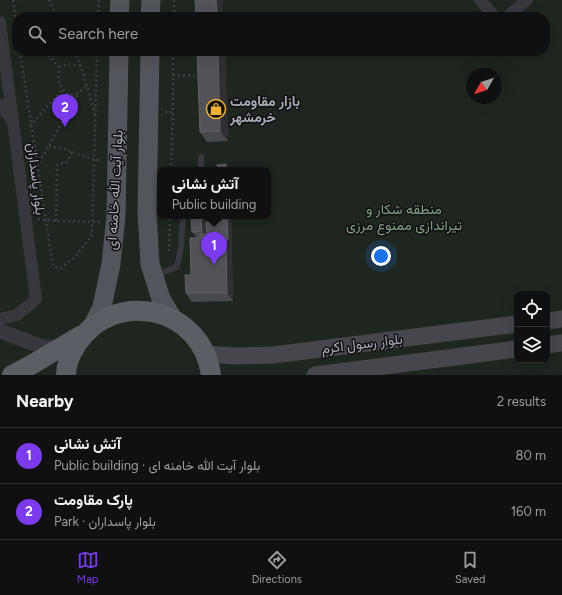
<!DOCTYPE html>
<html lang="en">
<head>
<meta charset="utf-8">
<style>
  :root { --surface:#101012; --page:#1e1e20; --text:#f1f3f6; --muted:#9c9d9f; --line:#303032; --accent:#7c3aed }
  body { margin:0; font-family:Figtree,Vazirmatn,sans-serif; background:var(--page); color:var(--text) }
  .controls { position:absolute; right:12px; bottom:12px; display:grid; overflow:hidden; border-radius:8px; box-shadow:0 4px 16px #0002 }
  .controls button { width:36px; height:36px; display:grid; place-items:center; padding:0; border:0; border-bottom:1px solid var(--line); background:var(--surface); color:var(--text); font:20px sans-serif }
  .compass { position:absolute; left:466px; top:68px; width:36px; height:36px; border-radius:50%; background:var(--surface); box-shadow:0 4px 16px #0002; rotate:231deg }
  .you { position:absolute; left:381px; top:256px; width:14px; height:14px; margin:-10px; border:3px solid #fff; border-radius:50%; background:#1a73e8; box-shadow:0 0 0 6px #1a73e833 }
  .badge { display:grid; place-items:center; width:26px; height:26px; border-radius:50%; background:var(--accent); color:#fff; font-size:13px; font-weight:700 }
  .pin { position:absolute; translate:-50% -33px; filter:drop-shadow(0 1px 2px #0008) }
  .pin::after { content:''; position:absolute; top:21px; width:14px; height:12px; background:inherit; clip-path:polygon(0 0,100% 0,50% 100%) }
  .popup { position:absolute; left:157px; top:167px; width:114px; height:52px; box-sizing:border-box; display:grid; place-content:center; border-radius:8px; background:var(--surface); filter:drop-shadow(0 1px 3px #0005); font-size:13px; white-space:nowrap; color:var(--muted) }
  .popup b { font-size:15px; color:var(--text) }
  .popup::after { content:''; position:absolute; left:50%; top:100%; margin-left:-8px; border:8px solid transparent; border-top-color:var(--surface) }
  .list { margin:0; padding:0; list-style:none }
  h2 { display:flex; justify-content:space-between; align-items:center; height:52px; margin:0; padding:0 16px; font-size:17px }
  h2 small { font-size:13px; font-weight:400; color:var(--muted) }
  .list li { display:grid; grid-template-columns:26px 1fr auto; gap:12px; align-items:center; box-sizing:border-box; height:56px; padding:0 16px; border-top:1px solid var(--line) }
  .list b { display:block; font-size:15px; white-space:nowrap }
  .list p { margin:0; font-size:13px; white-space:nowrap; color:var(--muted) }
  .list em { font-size:13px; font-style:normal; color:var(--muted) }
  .icon { flex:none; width:22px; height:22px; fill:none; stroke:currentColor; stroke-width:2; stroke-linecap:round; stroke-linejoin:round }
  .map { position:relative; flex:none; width:562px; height:375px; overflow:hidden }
  .search { position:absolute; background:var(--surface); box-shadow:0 4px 16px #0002; left:12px; right:12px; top:12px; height:44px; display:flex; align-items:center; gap:10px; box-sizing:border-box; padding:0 14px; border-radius:16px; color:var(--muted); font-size:15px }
  .sheet { height:164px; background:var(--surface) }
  nav { display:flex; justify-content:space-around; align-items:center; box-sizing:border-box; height:56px; border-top:1px solid var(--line); background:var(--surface); font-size:11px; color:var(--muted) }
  nav a { display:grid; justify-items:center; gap:2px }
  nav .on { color:var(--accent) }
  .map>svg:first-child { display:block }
  .green { fill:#1e261f; fill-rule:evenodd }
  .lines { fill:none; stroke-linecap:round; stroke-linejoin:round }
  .path { stroke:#3d3f44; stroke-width:2.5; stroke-dasharray:2 3; stroke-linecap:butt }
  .service { stroke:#37383d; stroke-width:6 }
  .minor { stroke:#37383d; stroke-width:12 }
  .tertiary { stroke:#37383d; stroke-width:15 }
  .secondary { stroke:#45474d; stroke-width:17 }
  .primary { stroke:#53555c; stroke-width:19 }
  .trunk { stroke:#5b5e65; stroke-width:20 }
  .wall { fill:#47494d }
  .shaded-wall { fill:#2f3033 }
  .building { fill:#525359; stroke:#5f6168 }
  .labels { text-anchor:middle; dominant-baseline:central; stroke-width:3; stroke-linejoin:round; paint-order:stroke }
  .poi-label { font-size:14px; font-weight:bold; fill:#a8adb8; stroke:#111113; text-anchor:start }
  .street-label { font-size:14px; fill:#a8adb8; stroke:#111113 }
  .park-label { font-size:14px; fill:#7fa381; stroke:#111113 }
</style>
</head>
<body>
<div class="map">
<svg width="562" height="375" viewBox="0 0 562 375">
  <rect width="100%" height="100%" fill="#161618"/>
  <path class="green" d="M0,0H562V375H0ZM17,17H545V51H17ZM472,74H496V98H472ZM160,170H268V216H160ZM517,294H547V360H517Z"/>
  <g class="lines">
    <g class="path">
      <polyline points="13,0 17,30"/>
      <polyline points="49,0 57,17"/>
      <polyline points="98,17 99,0"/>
      <polyline points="174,17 174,0"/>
      <polyline points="20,51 53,266 61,268 75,257 92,235 97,51"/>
      <path d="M45,51L59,67C58,80 58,87 69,95L78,93L87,86"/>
      <polyline points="74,51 81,66 95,115"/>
      <polyline points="59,67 68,64 80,66"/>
      <polyline points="173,75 201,76"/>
      <polyline points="165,112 173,112 173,51"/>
      <polyline points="30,126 62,90"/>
      <polyline points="49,146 68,150 94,160 102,160"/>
      <polyline points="37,167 78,93"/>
      <polyline points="171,170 173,112"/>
      <polyline points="38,219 56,221 101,222"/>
      <polyline points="56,221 57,165 67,162 72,152"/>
      <polyline points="169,251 170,216"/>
    </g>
    <g class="service">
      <polyline points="201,170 201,157"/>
      <polyline points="156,275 177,267 181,247 183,216"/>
    </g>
    <g class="minor">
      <polyline points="480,0 495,17"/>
      <polyline points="507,17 527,0"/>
      <polyline points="0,22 36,299 17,315 0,319"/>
      <polyline points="0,105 12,120"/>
    </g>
    <polyline class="tertiary" points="0,331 43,347 61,348"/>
    <g class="secondary">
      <polyline points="547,321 562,319"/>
      <polyline points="547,345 562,343"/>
      <polyline points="206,354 235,356 273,355 517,324"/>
      <polyline points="315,375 517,349"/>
    </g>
    <g class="primary">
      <polyline points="119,17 120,0"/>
      <polyline points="150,17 151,0"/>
      <polyline points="150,51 147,213 150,264 161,299 173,319"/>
      <polyline points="93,325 102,307 111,264 116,216 119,51"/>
    </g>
    <g class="trunk">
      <polyline points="12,375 31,365 80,336"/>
      <path d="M66,375C66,364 71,353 77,344C115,287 202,307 211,375"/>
    </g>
  </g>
  <g class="wall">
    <polygon points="197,51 225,51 228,141 207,142 200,132"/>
    <polygon points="191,216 205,216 206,234 207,234 222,222 222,219 220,216 231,216 233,301 192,302 186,293 191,275 200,238 200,237 196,237 192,232"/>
  </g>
  <g class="shaded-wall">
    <polygon points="216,0 223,0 223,17 217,17"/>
    <polygon points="218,51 225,51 228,141 220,131"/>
    <polygon points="226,164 230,170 226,170"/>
    <polygon points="201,216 205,216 206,237 202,231"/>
    <polygon points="227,216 231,216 233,301 227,293 226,237"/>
  </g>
  <g class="building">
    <polygon points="195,0 216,0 217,17 196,17"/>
    <polygon points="197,51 218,51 220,131 200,132"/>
    <polygon points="226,164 226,170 218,170 217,165"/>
    <polygon points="191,216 201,216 202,231 192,232"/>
    <polygon points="220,216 227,216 228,240 226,237 200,238 200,234 207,234 206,222 222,222 222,217 220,217"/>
    <polygon points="226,237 227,293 186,293 185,275 191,275 190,238"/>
  </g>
  <defs>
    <symbol id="shop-ring" viewBox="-11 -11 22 22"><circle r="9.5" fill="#111113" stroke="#f2b134" stroke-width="1.5"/><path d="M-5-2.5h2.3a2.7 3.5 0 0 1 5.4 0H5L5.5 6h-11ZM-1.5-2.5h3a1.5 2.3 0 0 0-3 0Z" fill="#f2b134"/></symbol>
  </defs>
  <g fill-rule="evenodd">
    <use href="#shop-ring" x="205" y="98" width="22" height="22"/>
  </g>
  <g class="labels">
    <g class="poi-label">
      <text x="230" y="101">بازار مقاومت<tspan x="230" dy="16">خرمشهر</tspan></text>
    </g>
    <g class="street-label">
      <text transform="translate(36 179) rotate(83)">بلوار پاسداران</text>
      <text transform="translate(115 190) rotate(-87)">بلوار آیت الله خامنه ای</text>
      <text transform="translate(362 344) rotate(-7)">بلوار رسول اکرم</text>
    </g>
    <g class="park-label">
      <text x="404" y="209">منطقه شکار و<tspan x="404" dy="16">تیراندازی ممنوع مرزی</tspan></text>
    </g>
  </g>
</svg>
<div class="controls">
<button><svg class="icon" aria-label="locate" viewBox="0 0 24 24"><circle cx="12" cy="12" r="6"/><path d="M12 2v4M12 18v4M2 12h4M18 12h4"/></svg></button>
<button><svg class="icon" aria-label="layers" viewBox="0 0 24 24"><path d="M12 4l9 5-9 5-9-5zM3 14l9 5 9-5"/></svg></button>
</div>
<svg class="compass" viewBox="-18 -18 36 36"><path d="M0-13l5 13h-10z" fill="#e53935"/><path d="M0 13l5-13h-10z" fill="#9c9d9f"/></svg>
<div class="you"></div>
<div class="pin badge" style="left:214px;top:265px">1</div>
<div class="popup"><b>آتش نشانی</b>Public building</div>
<div class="pin badge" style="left:65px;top:127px">2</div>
<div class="search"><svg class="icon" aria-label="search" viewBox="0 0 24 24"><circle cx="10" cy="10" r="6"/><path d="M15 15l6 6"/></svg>Search here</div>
</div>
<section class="sheet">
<h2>Nearby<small>2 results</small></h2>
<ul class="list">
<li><span class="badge">1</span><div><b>آتش نشانی</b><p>Public building · بلوار آیت الله خامنه ای</p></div><em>80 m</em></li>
<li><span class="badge">2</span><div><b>پارک مقاومت</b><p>Park · بلوار پاسداران</p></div><em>160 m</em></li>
</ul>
</section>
<nav>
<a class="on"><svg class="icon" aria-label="map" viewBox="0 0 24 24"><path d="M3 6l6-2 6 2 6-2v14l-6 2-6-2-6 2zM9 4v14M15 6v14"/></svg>Map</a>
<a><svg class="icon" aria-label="directions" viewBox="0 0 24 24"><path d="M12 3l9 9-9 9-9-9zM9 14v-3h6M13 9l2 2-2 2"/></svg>Directions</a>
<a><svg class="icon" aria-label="saved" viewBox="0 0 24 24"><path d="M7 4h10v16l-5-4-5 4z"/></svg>Saved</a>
</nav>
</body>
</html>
